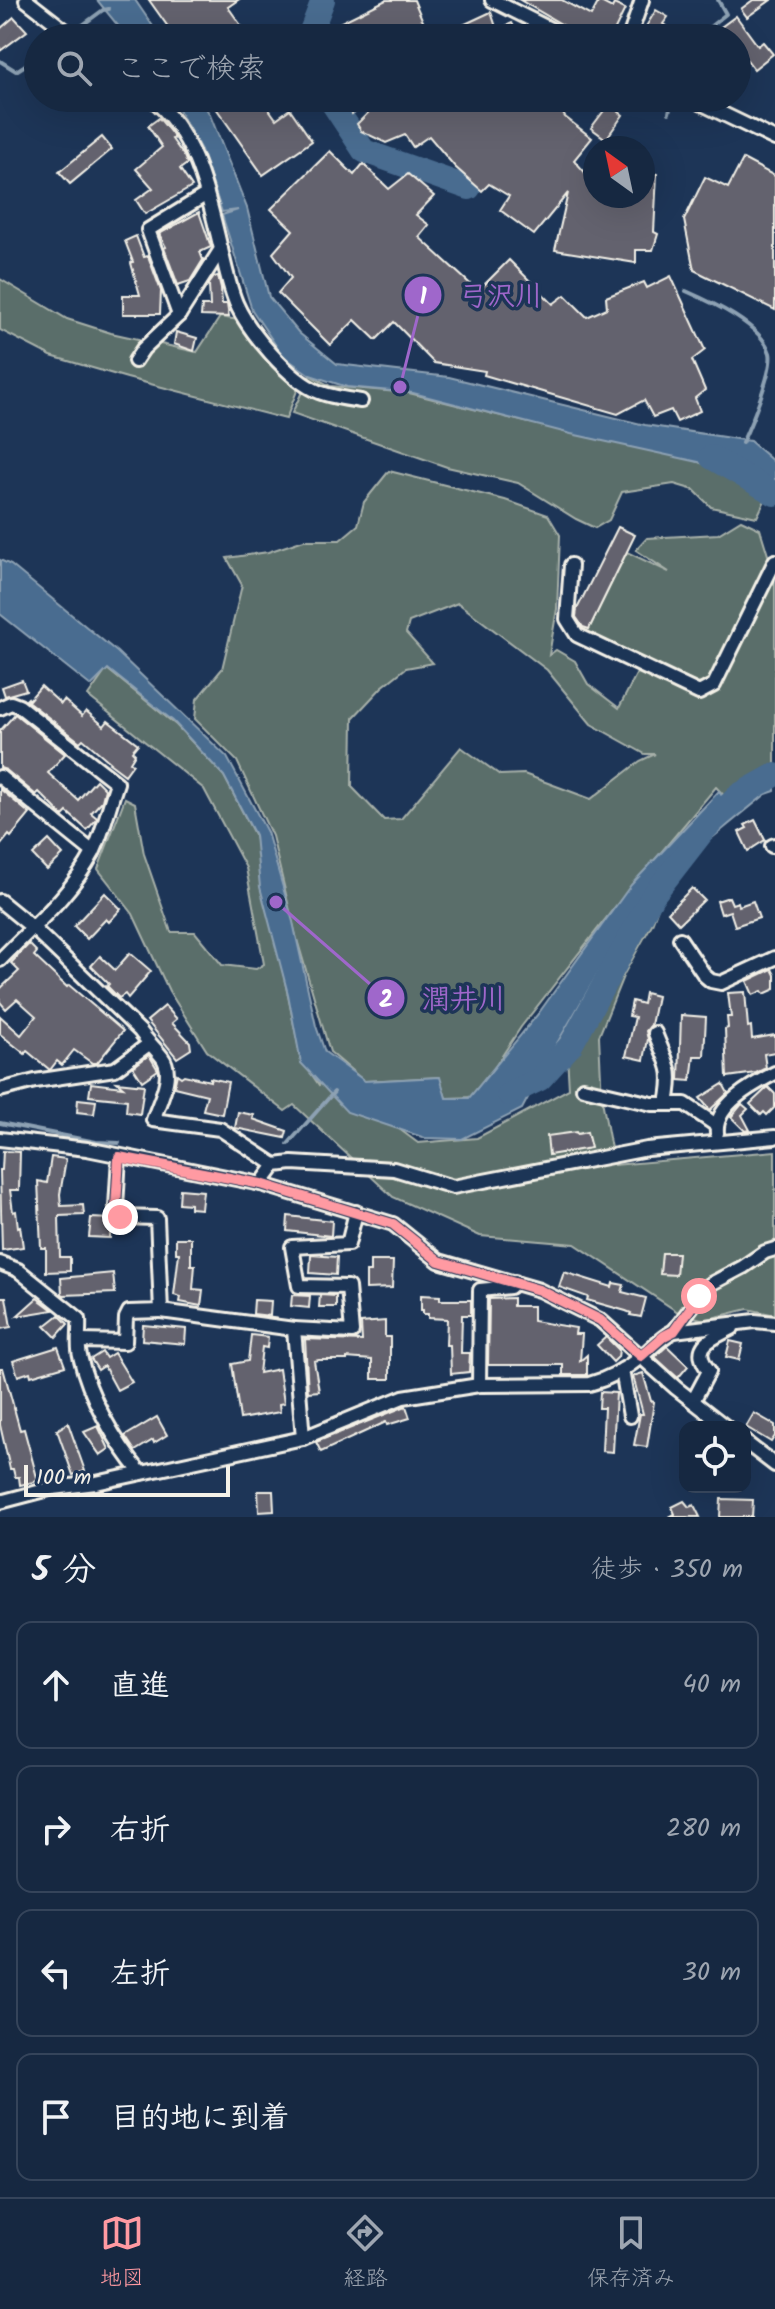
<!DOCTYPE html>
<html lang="ja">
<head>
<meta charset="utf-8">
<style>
  :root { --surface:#162841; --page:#23344c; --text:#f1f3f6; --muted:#9ea6b1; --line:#35445a; --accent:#ff9aa2 }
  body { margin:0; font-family:Kalam,"Klee One",sans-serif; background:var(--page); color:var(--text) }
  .controls { position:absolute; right:24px; bottom:24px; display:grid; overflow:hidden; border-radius:16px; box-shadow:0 8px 32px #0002 }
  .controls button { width:72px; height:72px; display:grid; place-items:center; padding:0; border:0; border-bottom:2px solid var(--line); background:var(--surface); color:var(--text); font:40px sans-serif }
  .compass { position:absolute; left:583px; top:136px; width:72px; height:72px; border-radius:50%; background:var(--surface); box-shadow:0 8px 32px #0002; rotate:327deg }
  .scale { position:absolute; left:24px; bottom:20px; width:206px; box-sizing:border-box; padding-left:8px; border:4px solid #f4f1e8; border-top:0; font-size:22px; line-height:28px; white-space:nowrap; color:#f4f1e8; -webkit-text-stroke:6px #1d3557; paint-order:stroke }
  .stop { position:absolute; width:24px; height:24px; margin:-18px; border:6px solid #ff9aa2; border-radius:50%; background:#fff }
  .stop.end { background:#ff9aa2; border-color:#fff; box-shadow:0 2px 8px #0008 }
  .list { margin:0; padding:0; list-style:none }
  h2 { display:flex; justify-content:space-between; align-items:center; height:104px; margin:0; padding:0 32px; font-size:34px }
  h2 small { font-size:26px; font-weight:400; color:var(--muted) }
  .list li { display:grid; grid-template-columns:52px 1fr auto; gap:24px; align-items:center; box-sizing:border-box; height:128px; margin:0 16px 16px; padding:0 16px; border:2px solid var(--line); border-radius:16px }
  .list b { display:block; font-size:30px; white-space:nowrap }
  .list em { font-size:26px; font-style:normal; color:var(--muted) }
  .icon { flex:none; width:44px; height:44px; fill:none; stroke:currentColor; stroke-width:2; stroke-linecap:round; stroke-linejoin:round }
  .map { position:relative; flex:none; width:775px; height:1517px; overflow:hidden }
  .search { position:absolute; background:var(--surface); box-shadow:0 8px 32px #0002; left:24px; right:24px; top:24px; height:88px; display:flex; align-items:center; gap:20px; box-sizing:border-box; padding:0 28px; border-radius:44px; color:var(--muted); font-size:30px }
  .sheet { height:680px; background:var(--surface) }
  nav { display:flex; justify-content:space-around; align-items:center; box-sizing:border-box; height:112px; border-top:2px solid var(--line); background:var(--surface); font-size:22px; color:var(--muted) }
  nav a { display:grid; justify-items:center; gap:4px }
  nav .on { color:var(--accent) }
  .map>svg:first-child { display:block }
  .green { fill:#5a6e6a; stroke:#a7b0a9; stroke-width:2; fill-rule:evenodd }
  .water { fill:#496c90; stroke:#8da1b3; stroke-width:2 }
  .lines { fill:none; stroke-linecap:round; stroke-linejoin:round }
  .stream { stroke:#8da1b3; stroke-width:4 }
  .river { stroke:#496c90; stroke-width:24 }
  .building { fill:#64626e; stroke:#f4f1e8; stroke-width:2 }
  .minor-casing { stroke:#f4f1e8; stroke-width:18 }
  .minor { stroke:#1d3557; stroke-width:12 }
  .route { stroke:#ff9aa2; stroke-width:10 }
  .leader { fill:none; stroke:#9f67cb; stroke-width:3 }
  .callout-dot { fill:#9f67cb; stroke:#1d3557; stroke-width:3 }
  .mark-label { font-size:24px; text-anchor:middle; font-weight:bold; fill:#fff }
  .callout-label { font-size:28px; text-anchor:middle; font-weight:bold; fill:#9f67cb; stroke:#1d3557; stroke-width:7; stroke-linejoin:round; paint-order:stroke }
</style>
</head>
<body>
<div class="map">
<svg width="775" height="1517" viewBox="0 0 775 1517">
  <rect width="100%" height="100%" fill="#1d3557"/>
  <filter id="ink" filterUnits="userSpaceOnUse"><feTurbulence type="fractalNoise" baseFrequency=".0125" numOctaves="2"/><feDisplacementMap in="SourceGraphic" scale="16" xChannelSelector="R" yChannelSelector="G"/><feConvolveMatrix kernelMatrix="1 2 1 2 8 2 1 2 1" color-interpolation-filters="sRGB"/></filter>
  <g filter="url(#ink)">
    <g class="green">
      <polygon points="0,279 67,319 111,333 197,352 220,317 245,321 303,375 286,419 127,378 51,356 0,330"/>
      <polygon points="310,375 330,386 409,393 525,422 673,451 769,492 757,517 711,507 694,490 674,484 622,492 609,520 595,528 576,519 518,483 447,467 292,413"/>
      <path d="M389,471L505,500L548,515L560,535L557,609L549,655L556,650L575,661L588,684L619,708L643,661L604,654L569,623L589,629L627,552L669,572L636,550L647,538L718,534L741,520L760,529L772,568L770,586L775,577V774L731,803L716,787L615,907L521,1027L475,1097L446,1098L439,1077L364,1081L330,1052L296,936L272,836L237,761L195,719L197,699L222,669L242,585L227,558L268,552L304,540H340L358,525L364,502ZM458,603L547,670L591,724L645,754H655L640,761L591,799L524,774L500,775L461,747L401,819L384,820L352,787L353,718L382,687L406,668L433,663L406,633L409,622Z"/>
      <polygon points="107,669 176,725 224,776 255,836 301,1059 319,1085 329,1077 418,1143 477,1138 569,1089 565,1020 632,897 664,892 652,924 624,974 599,1036 602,1100 614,1165 775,1151 775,1315 748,1309 704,1320 678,1312 575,1244 480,1236 393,1197 294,1105 285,1111 207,1051 169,991 133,914 98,869 125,798 135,803 144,854 171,932 195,932 222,965 256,969 264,964 246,868 204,789 88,696"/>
    </g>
    <g class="water">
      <polygon points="97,0 135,0 161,38 128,38"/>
      <polygon points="172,98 200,98 210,115 247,208 269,297 299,333 337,364 449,377 645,425 750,441 775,463 775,497 751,476 703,463 571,434 413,393 347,387 310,375 283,356 252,310 222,215 238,210 222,212 201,150"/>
      <polygon points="0,560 11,565 117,652 227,757 267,832 293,922 316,1026 325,1052 365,1081 440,1077 446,1098 469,1098 538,1014 631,885 719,791 727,805 695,844 775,775 775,791 766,794 646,892 556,1045 522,1109 462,1139 425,1138 347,1112 301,1063 288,994 260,887 255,835 224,776 173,721 108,669 91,686 0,614"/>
    </g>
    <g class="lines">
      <g class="stream">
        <polyline points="65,38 103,10 109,9"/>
        <polyline points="696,38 726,14 718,0"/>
        <polyline points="0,61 16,71 38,57"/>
        <polyline points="669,113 672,98"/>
        <path d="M686,291C711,302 762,325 770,353C774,369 750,426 742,443"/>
        <polyline points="0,1123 96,1142 119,1143"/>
        <polyline points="288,1144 334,1092"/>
      </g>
      <g class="river">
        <polyline points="311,38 310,34 323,0"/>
        <polyline points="329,98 364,151 469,188"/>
        <polyline points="711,457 775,494"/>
        <polyline points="509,1094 540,1079 571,1045 652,897 704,830 739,795 775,775"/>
      </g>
    </g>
    <g class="building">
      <polygon points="149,0 238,0 228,7 250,38 176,38"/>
      <polygon points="386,0 414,0 430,38 332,38 327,29"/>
      <polygon points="520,0 562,0 591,16 599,1 612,8 614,4 625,9 611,38 594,38 576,30 575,32"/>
      <polygon points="753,0 771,0 747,17 741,9"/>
      <polygon points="656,10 668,17 663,24 684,38 639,38"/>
      <polygon points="491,12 497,30 512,23 520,38 435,38"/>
      <polygon points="736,16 758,46 763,42 773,54 754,69 747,60 737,81 737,38 706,38"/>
      <polygon points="14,17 27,31 0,51 0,29"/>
      <polygon points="209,98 261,98 276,119 290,109 312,141 263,175"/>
      <polygon points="343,98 554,98 565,117 592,138 574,160 589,177 595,171 595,196 643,196 643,171 657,174 654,232 658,234 653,250 636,250 636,263 555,250 568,193 534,235 500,210 509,196 489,184 482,191 455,167 429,136 413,147 405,135 386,143 361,131 357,124 371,110 366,104 352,114"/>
      <polygon points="609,104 623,115 606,139 591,128"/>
      <polygon points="159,118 172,134 174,138 172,139 184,156 187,164 180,169 192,187 145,214 136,200 153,188 136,169 162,147 148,126"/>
      <polygon points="102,137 112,149 70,184 59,172"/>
      <polygon points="330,151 354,175 363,164 389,189 408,174 434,196 416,215 429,225 419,237 478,291 509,260 553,304 565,295 587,317 607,308 606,297 644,282 647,288 671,276 705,350 692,360 705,390 695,398 700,411 677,422 671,410 653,417 644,400 618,414 484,375 485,371 434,363 394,322 376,340 355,320 330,345 278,293 291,278 273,253 293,230 271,209"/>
      <polygon points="743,159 775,176 775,310 694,270 684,220 705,177 728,188"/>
      <polygon points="199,212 211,247 200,252 203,260 190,281 178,285 164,248 166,247 159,234"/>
      <polygon points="136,236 144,257 148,256 161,291 160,314 123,314 123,295 140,295 131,263 133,262 125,241"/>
      <polygon points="218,276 221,288 222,304 227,304 229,317 201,316 202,306 210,306 209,284 214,277"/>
      <polygon points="176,332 197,338 194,351 174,344"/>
      <polygon points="618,527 635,535 589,629 583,627 576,617 577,609"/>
      <polygon points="22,680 26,690 5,696 2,687"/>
      <polygon points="41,686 61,704 64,700 82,716 86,711 104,726 108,721 138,744 132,751 135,754 130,762 133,764 125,775 109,763 110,762 83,739 80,742 26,700 28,698 29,700"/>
      <polygon points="15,714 65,754 48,773 78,800 96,780 105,789 102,801 91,813 97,818 96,820 87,830 67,812 63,816 39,792 36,795 6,770 0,768 0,731"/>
      <polygon points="0,789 30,814 11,837 9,835 0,846"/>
      <polygon points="755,820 765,840 748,851 739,832 747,828 745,825"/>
      <polygon points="49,840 63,855 47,870 33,855"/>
      <polygon points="692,888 704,900 679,924 668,912"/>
      <polygon points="105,893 121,909 109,922 106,919 87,939 74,926"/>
      <polygon points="729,897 732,904 738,902 739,906 753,901 759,918 735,926 730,911 721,914 717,901"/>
      <polygon points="29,944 37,952 34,956 67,987 69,985 123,1031 97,1063 92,1063 74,1050 62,1065 57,1061 50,1070 27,1051 25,1054 0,1034 0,1016 21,1035 36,1016 17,999 6,1009 0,1002 0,989 19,971 11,963"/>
      <polygon points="130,953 151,971 128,998 125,994 119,998 107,986 109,984 91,966 100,956 115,970"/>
      <polygon points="772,969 775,975 775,989 764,994 762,991 753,995 747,981"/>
      <polygon points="745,992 748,1027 751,1026 752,1039 775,1035 775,1052 764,1054 766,1068 756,1073 727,1077 725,1029 728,1028 727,1017 731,1017 728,993"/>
      <polygon points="645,993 657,996 651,1025 646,1031 648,1039 644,1060 626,1056 635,1017 629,1016 632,1001 643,1004"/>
      <polygon points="165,1006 177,1019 172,1023 190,1042 191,1049 177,1058 147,1021"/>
      <polygon points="681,1015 706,1017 704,1056 694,1056 691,1081 679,1080"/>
      <polygon points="149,1055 158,1070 142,1081 133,1067"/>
      <polygon points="177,1074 181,1077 184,1075 210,1081 210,1078 228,1082 222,1114 203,1110 207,1095 174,1087"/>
      <polygon points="117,1082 144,1085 140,1114 126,1112 127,1100 89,1096 91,1083 123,1087"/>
      <polygon points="723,1084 728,1093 710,1110 700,1098"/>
      <polygon points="768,1087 775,1094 775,1107 767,1115 764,1112 761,1115 750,1104"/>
      <polygon points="78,1099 96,1101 94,1114 77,1112"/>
      <polygon points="742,1104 748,1109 742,1115 750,1130 745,1131 731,1117"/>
      <polygon points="238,1112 254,1115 253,1119 287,1131 285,1138 235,1128"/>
      <polygon points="576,1132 577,1134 587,1132 591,1148 549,1155 547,1136"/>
      <polygon points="3,1151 20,1152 19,1190 10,1190 13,1212 16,1211 18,1227 20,1226 23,1247 2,1250 0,1170 2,1170"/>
      <polygon points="51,1157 66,1159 60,1194 61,1206 83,1205 84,1215 59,1216 60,1257 70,1257 70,1271 46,1272 46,1248 41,1248 38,1181 47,1183"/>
      <polygon points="180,1189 203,1191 201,1209 190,1208 190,1204 179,1203"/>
      <polygon points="288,1216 332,1221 331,1236 287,1231"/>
      <polygon points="91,1218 111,1219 110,1238 89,1237"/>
      <polygon points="176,1238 191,1238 191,1265 195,1265 193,1289 203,1290 201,1306 180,1302 181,1297 174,1295 179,1253 176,1253"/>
      <polygon points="662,1253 678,1253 676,1275 660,1274"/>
      <polygon points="311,1255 337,1257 336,1275 310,1273"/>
      <polygon points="370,1261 393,1261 392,1288 366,1289 366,1272 370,1272"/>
      <polygon points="564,1272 612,1287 613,1283 624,1285 622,1292 646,1298 641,1317 630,1315 631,1313 626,1311 587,1300 588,1297 559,1287"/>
      <polygon points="113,1273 115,1293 64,1295 62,1294 61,1278"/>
      <polygon points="292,1295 310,1296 309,1308 291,1306"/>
      <polygon points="320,1295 336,1296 336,1307 319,1307"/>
      <polygon points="421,1295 440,1296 440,1300 471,1300 471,1315 462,1315 461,1353 470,1353 469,1372 451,1374 450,1345 446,1345 447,1319 428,1318 428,1314 423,1314 423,1310 421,1310"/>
      <polygon points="0,1297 6,1297 11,1327 0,1329"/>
      <polygon points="37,1298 53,1310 17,1316"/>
      <polygon points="513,1298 513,1306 533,1306 533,1321 576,1328 575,1334 582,1334 580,1361 587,1355 587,1375 563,1375 563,1365 488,1365 489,1299"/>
      <polygon points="254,1300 271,1301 270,1316 253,1314"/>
      <polygon points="59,1315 68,1324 56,1337 45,1326"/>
      <polygon points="385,1321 385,1337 390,1337 390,1379 372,1379 372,1360 347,1358 347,1360 319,1360 314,1361 319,1391 308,1392 305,1339 362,1341 361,1323"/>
      <polygon points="143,1325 186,1329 185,1344 142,1340"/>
      <polygon points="251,1335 268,1337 267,1348 262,1347 259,1373 279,1369 284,1403 279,1404 280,1412 240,1419 232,1364 248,1361"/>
      <polygon points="606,1337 619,1350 618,1357 613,1362 597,1345"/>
      <polygon points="730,1341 743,1344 739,1360 726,1357"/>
      <polygon points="667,1346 688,1366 678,1378 655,1357"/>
      <polygon points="58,1347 65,1366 31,1376 30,1372 18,1376 13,1361"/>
      <polygon points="102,1352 106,1358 114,1353 132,1382 117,1390 104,1366 98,1370 91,1359"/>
      <polygon points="0,1368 3,1368 20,1430 24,1429 38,1481 20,1485 19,1477 15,1477 13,1469 10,1469 0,1425"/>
      <polygon points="643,1373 651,1401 654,1402 647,1447 634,1445 640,1414 643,1414 633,1376"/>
      <polygon points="600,1392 616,1393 613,1452 602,1451 604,1408 599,1408"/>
      <polygon points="406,1406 410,1418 387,1425 386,1422 321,1452 316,1442"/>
      <polygon points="754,1413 775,1425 775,1436 771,1442 746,1427"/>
      <polygon points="157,1417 167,1435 154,1443 153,1440 135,1451 125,1436"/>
      <polygon points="68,1423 85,1471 73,1475 57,1430"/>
      <polygon points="98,1426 109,1449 100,1455 84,1432"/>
      <polygon points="258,1491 273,1491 274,1511 259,1512"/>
      <polygon points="721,1499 753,1500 752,1517 720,1517"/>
      <polygon points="684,1501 689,1507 694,1505 700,1517 669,1517 675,1514 672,1507"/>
    </g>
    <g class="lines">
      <defs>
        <g id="minor">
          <polyline points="26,0 75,38"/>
          <polyline points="492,0 568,38"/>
          <polyline points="629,38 642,0"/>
          <polyline points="690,98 775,139"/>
          <path d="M221,249C225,267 229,286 236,303C248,331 290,381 319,392C332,397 347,399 361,401"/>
          <polyline points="179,315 148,230 207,194"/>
          <path d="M135,361L143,349L179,315L221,249C208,196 197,134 151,98"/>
          <polyline points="571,565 567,619 577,635 699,693 714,685 775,561"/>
          <path d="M0,708L11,703L19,706L117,783C109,806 103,832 93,853C70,896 33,926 0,960"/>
          <polyline points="0,777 93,852"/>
          <polyline points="772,846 775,845"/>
          <path d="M0,901L32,927L140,1031C147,1041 155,1048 162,1057C175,1074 159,1102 153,1120L220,1129L275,1165"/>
          <polyline points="680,939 705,976 711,981 721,983 775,958"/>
          <path d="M655,1033C668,1067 674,1066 667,1104"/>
          <polyline points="583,1088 652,1104 685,1104 716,1125"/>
          <polyline points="0,1090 35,1081 115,1069 149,1044"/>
          <path d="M717,1133C714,1105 754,1084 775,1073"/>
          <polyline points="0,1139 87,1149 261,1184 393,1224 439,1261 539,1290 600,1320 676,1388 726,1427"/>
          <polyline points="261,1184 275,1165 292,1163 394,1169 453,1187 647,1149 775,1137"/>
          <path d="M0,1263L18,1270L79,1319C80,1330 77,1345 80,1356C89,1397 115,1442 141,1473"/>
          <polyline points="161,1311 294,1329 303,1438"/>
          <polyline points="294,1329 352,1332 348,1287 299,1286 292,1247 348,1244 356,1212"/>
          <polyline points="674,1331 707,1286 743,1267 765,1252 775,1249"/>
          <polyline points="80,1341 125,1342 126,1318 129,1312 161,1311 157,1218 120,1217 116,1207 119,1157"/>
          <polyline points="622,1370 630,1416"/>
          <polyline points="479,1385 480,1290 510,1287 515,1282"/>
          <path d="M693,1401L709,1371C689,1345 712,1339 732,1328"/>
          <polyline points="745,1442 775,1465"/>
          <path d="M0,1502L53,1488L96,1483L303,1438L403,1397L479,1385L589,1384C609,1379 626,1369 642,1356C653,1347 661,1337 674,1331L755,1321L775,1323"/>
        </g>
      </defs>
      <use href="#minor" class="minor-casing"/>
      <use href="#minor" class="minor"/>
    </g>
  </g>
  <g class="lines" filter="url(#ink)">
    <polyline class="route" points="120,1217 116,1207 119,1157 261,1184 393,1224 439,1261 539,1290 600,1320 641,1356 664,1336 674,1331 699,1296"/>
  </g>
  <path class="leader" d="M400 387L423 295M276 902L386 998"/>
  <g class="callout-dot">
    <circle cx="400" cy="387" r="8"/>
    <circle cx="276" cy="902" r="8"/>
    <circle cx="423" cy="295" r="20"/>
    <circle cx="386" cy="998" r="20"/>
  </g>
  <g class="mark-label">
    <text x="423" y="304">1</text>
    <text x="386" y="1007">2</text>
  </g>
  <g class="callout-label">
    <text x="501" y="305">弓沢川</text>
    <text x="464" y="1008">潤井川</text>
  </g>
</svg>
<div class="controls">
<button><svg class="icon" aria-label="locate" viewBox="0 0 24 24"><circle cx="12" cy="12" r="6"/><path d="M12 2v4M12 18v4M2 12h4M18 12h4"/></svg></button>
</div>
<svg class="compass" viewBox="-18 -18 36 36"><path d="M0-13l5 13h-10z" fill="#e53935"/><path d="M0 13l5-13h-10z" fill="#9ea6b1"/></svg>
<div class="scale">100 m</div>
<div class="stop" style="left:699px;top:1296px"></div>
<div class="stop end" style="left:120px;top:1217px"></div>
<div class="search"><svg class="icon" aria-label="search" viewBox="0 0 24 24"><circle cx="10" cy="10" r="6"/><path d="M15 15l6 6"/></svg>ここで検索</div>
</div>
<section class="sheet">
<h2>5 分<small>徒歩 · 350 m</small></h2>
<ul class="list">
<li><svg class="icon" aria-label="ahead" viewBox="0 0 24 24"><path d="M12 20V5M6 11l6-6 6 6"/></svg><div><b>直進</b></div><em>40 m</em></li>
<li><svg class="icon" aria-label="right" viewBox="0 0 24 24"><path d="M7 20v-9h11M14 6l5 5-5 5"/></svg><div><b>右折</b></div><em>280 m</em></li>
<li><svg class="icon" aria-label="left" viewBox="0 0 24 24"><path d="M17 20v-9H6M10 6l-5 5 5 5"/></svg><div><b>左折</b></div><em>30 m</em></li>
<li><svg class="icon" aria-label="arrive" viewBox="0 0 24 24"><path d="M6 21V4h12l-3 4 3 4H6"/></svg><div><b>目的地に到着</b></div></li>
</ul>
</section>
<nav>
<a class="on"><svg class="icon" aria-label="map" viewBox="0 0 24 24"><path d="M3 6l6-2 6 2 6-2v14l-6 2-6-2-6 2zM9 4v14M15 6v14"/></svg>地図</a>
<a><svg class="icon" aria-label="directions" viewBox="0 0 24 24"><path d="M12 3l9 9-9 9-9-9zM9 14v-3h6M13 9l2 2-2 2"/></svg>経路</a>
<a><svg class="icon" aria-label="saved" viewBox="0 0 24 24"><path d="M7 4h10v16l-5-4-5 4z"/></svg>保存済み</a>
</nav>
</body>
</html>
